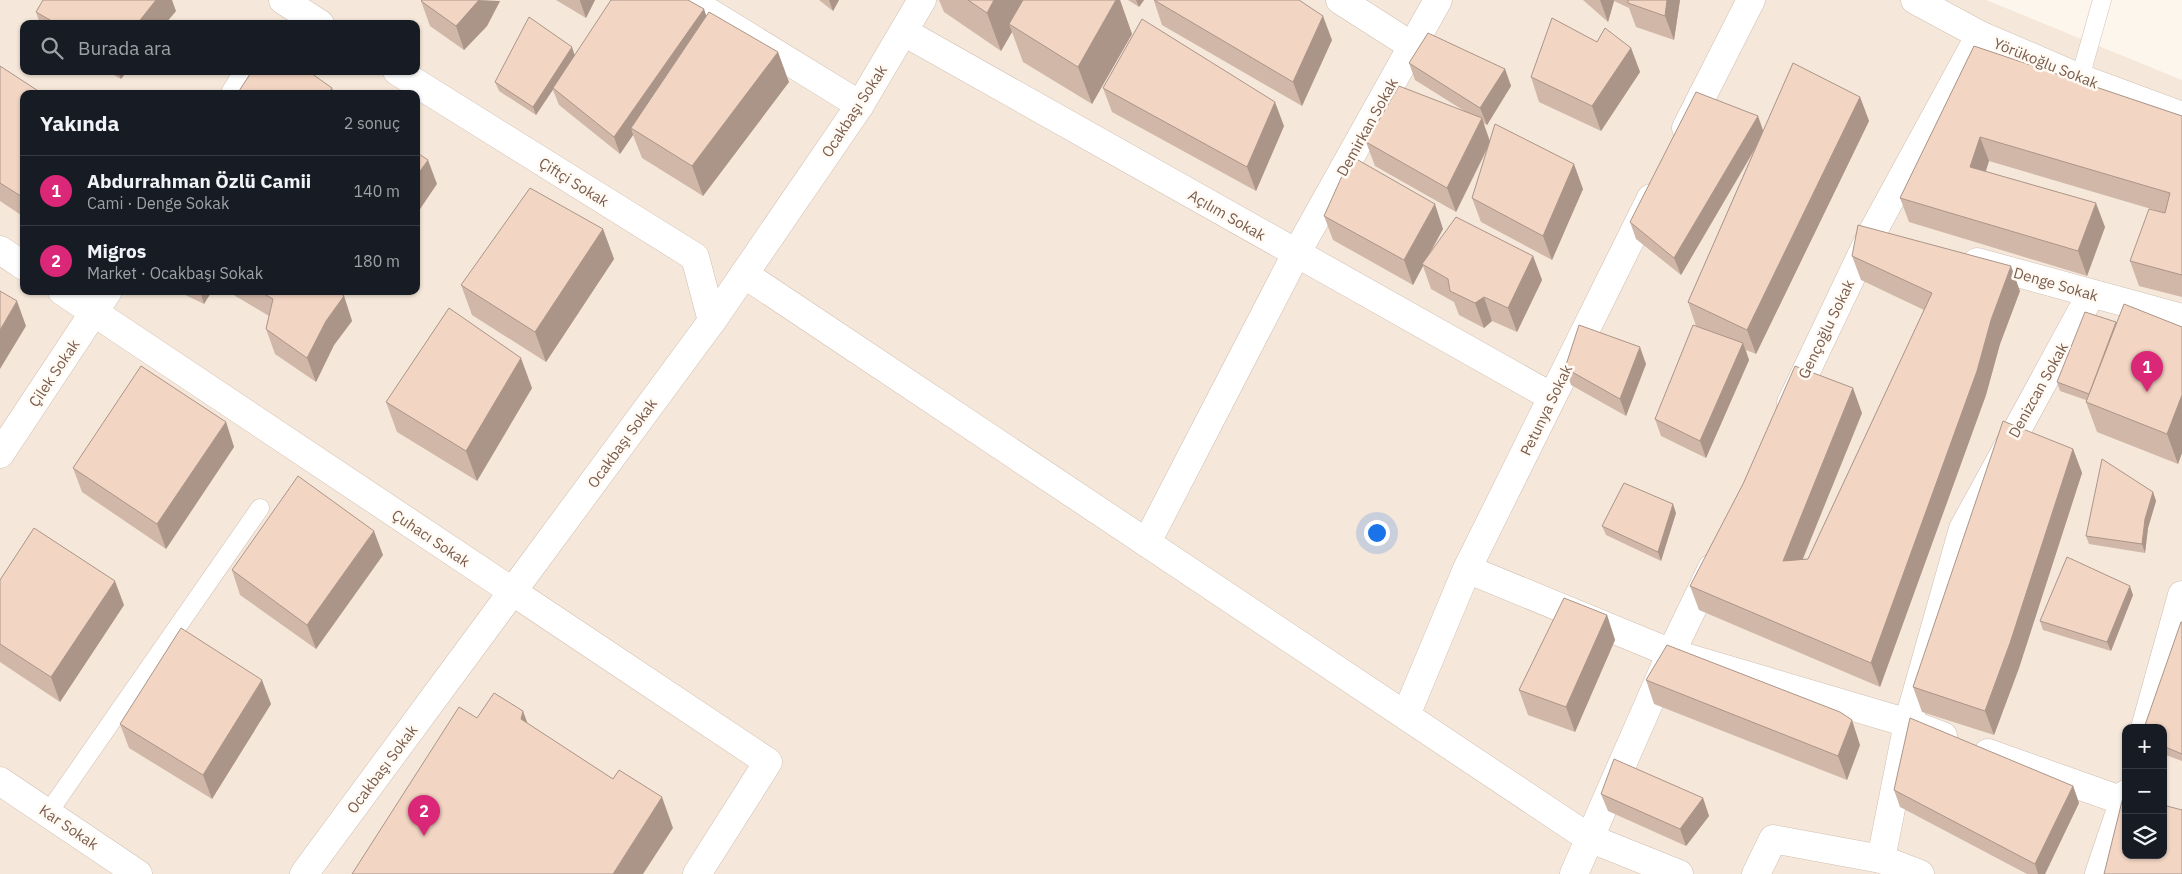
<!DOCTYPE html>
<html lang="tr">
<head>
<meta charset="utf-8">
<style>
  :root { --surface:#171b24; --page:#242831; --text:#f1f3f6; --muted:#9ea1a6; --line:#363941; --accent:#db2777 }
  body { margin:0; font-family:"IBM Plex Sans",sans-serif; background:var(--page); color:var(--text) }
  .controls { position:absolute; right:15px; bottom:15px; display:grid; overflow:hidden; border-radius:10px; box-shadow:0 1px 4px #0004 }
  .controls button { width:45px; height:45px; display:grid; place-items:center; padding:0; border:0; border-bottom:1px solid var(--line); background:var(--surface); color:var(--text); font:25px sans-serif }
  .you { position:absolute; left:1376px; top:532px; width:18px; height:18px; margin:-12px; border:4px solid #fff; border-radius:50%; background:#1a73e8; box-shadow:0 0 0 8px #1a73e833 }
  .badge { display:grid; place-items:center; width:32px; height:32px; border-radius:50%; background:var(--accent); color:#fff; font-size:16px; font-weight:700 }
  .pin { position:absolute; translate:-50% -41px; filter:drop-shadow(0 1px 2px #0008) }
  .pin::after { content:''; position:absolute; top:26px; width:18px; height:15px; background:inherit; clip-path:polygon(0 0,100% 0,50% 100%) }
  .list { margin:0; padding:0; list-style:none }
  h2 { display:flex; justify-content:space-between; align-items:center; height:65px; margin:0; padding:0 20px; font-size:21px }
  h2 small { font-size:16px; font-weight:400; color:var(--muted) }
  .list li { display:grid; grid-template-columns:32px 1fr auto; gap:15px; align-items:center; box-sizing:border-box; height:70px; padding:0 20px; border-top:1px solid var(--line) }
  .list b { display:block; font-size:19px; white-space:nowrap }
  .list p { margin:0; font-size:16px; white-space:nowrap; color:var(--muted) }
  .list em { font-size:16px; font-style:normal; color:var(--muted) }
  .icon { flex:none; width:28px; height:28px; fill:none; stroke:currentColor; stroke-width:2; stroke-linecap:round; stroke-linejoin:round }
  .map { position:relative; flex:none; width:2182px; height:874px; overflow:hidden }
  .search { position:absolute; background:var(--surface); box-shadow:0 1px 4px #0004; left:20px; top:20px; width:400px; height:55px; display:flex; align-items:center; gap:12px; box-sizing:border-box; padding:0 18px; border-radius:10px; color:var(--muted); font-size:19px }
  .panel { position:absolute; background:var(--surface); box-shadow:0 1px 4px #0004; left:20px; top:90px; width:400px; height:205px; border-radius:10px }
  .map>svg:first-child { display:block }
  .residential { fill:#f5e8da; fill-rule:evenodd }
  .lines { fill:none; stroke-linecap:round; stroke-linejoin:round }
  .service-casing { stroke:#d1beb0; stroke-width:19 }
  .minor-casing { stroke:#d1beb0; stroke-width:29 }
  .tertiary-casing { stroke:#d1beb0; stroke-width:29 }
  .service { stroke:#fff; stroke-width:18 }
  .minor { stroke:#fff; stroke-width:28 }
  .tertiary { stroke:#fff; stroke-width:28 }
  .wall { fill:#d1b7a8 }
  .shaded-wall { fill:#aa9588 }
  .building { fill:#f3d5c3; stroke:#aa9588 }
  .labels { text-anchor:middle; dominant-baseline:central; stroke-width:5; stroke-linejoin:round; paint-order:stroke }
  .street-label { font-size:15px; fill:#7a5c4d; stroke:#fffaf3 }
</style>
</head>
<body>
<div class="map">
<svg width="2182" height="874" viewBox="0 0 2182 874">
  <rect width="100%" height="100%" fill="#fdf6ec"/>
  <path class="residential" d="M0,0H1986L2182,80V874H0ZM24,24H416V71H24ZM24,94H416V291H24ZM2126,728H2163V855H2126Z"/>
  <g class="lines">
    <defs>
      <g id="service">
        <polyline points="2080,78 2102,0"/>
        <polyline points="48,813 260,508"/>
      </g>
      <g id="minor">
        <polyline points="283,0 320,24"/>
        <polyline points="689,0 860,105"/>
        <polyline points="1340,0 1412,46"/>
        <polyline points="1915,0 1980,35 2080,78 2182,116"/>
        <polyline points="904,32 1552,397"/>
        <polyline points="397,71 695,257 712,321"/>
        <polyline points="235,94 249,71"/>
        <polyline points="1686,128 1751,0"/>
        <polyline points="1651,198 1467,569 1671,653 1908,723 1943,736"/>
        <polyline points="0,250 24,266"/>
        <polyline points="1977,262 2182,318"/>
        <polyline points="744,274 1589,838 1679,874"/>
        <polyline points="62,291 768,762 697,874"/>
        <polyline points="1791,403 1872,233 1980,35"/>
        <polyline points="0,454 108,291"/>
        <polyline points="1147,542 1296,254 1438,0"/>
        <polyline points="1406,715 1467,569"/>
        <polyline points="2145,728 2182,595"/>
        <polyline points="1988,753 2126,802"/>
        <polyline points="1881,859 1908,723 1963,529 2091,294"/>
        <polyline points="304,874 712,321 860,105 922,0"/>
        <polyline points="1574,874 1671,653 1712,568"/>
        <polyline points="1756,874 1773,839 1881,859 1920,874"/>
        <polyline points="2099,874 2126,794"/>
      </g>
      <polyline id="tertiary" points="0,781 138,874"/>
    </defs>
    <use href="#service" class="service-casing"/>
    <use href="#minor" class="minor-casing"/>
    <use href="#tertiary" class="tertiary-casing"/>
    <use href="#service" class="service"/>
    <use href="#minor" class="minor"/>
    <use href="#tertiary" class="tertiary"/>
  </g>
  <g class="wall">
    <polygon points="556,0 595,0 586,18"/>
    <polygon points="819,0 839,0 833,11"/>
    <polygon points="939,0 1120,0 1132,34 1092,104 1023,62 1012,32 1001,51 944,12"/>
    <polygon points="1128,0 1144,0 1139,7"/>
    <polygon points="1583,0 1680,0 1674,40 1636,27 1629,8 1614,1 1608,22"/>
    <polygon points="421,1 500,1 487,26 464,50 430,26"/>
    <polygon points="1154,1 1332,40 1302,106 1162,25"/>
    <polygon points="176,11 165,24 40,24 36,12"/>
    <polygon points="706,16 789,82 703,196 642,158 633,135 620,154 559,105 553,90 536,115 499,91 495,82 575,55"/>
    <polygon points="1597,42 1631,48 1640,72 1601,131 1539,102 1531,77"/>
    <polygon points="1974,46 2182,116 2182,297 2139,286 2130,261 2158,211 1989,161 1986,171 2105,227 2087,276 1909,222 1900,198"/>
    <polygon points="1409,63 1505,69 1511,86 1487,125 1483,123 1490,141 1583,189 1552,260 1481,222 1472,198 1488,148 1456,212 1375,166 1366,142 1466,112 1415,80"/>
    <polygon points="0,66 24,94 24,217 0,201"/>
    <polygon points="107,71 127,71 121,79"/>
    <polygon points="1103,88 1284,126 1256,191 1112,112"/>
    <polygon points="1860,97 1869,121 1756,354 1746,350 1749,360 1706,458 1661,436 1655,419 1696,326 1688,302 1754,151 1681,275 1636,239 1630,222 1763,130"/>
    <polygon points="1324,216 1443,229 1429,255 1533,256 1542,280 1517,332 1492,321 1484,328 1459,315 1454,302 1431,289 1423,266 1413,285 1333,240"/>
    <polygon points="603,229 614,259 546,362 472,315 461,285"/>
    <polygon points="1852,256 2020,291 2000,344 1986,395 1880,687 1699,610 1690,586 1862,413 1803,559 1808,559 1924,310 1861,280"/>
    <polygon points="177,291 212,291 204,304"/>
    <polygon points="227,291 338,291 344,296 352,321 334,345 316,382 275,354 266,329 269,316"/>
    <polygon points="2116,322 2182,327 2182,453 2178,464 2097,432 2086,402 2086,400 2060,391 2057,382"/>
    <polygon points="1646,364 1626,416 1571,385 1565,368"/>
    <polygon points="532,388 477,481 397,432 386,402"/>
    <polygon points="226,422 234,447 166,549 82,492 73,468"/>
    <polygon points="2073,449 2082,473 2019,668 1994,735 1922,712 1913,687"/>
    <polygon points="2153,492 2156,501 2148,528 2145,553 2089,544 2086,536"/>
    <polygon points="1676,513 1661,561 1606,535 1602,526"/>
    <polygon points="383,555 316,649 240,595 232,570"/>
    <polygon points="0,580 124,605 60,702 0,662"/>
    <polygon points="2133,595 2111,651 2043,630 2040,621"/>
    <polygon points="1607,615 1615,640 1575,732 1528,715 1519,690"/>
    <polygon points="2182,622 2182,761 2163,754 2163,728"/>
    <polygon points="1646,680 1860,745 1847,780 1654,704"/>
    <polygon points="271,704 212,799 129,748 120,724"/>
    <polygon points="2073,786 2079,803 2045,874 2027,874 1900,807 1894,790"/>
    <polygon points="1601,794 1703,798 1709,816 1686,846 1608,811"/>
  </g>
  <g class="shaded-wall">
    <polygon points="156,0 172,0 176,11 165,24 137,24"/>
    <polygon points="479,0 500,1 487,26 464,50 456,26"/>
    <polygon points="580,0 595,0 586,18 580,1"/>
    <polygon points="829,0 839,0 833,11"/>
    <polygon points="994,0 1031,0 1009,24 1012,32 1001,51 987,13"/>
    <polygon points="1116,0 1120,0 1132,34 1092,104 1078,67"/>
    <polygon points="1136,0 1144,0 1139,7"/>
    <polygon points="1600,0 1614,0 1614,1 1608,22"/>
    <polygon points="1667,0 1680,0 1674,40 1665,16"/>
    <polygon points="704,9 710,26 631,128 633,135 620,154 614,137"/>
    <polygon points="1323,16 1332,40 1302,106 1293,82"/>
    <polygon points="572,47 575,56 536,115 533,107"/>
    <polygon points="1631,48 1640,72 1601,131 1592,106"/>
    <polygon points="778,52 789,82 703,196 692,166"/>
    <polygon points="1505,69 1511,86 1487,125 1480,108"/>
    <polygon points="118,71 127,71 121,79"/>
    <polygon points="332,88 334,94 328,94"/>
    <polygon points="1860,97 1869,121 1756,354 1747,330"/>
    <polygon points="1275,102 1284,126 1256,191 1247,167"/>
    <polygon points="1758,116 1764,133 1681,275 1674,258"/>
    <polygon points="1482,118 1490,142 1456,212 1447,188"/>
    <polygon points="1980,137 1989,161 1979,191 1970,167"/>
    <polygon points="428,160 437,184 416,215 416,177"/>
    <polygon points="1574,164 1583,189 1552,260 1543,236"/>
    <polygon points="2096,203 2105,227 2087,276 2078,251"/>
    <polygon points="1435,204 1443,229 1423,265 1422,264 1423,266 1413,285 1404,260"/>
    <polygon points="603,229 614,259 546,362 535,332"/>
    <polygon points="1533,256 1542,280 1517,332 1508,308"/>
    <polygon points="2011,266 2020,291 2000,344 1986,395 1880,687 1871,663 1991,320"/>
    <polygon points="200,291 212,291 204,304"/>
    <polygon points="344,296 352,321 334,345 316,382 307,358 326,321"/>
    <polygon points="1484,297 1492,321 1484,328 1475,303"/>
    <polygon points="17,301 26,326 0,369 0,330"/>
    <polygon points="1743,343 1749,360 1706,458 1700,441"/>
    <polygon points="1640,347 1646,364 1626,416 1620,399"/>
    <polygon points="521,358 532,388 477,481 466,451"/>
    <polygon points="1853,388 1862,413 1792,585 1783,561"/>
    <polygon points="2182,395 2182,453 2178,464 2167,434"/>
    <polygon points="226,422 234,447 166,549 157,524"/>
    <polygon points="2073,449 2082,473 2019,668 1994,735 1985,711"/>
    <polygon points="2153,492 2156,501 2148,528 2145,553 2142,544 2145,519"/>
    <polygon points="1673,504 1676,513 1661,561 1658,552"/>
    <polygon points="374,531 383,555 316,649 307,625"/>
    <polygon points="115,581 124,605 60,702 51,677"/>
    <polygon points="2130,586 2133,595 2111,651 2107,642"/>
    <polygon points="1607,615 1615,640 1575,732 1566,707"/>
    <polygon points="262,680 271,704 212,799 203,775"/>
    <polygon points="523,711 534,741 521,719"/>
    <polygon points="1852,720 1860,745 1847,780 1838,756"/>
    <polygon points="2073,786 2079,803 2045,874 2038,874 2035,864"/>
    <polygon points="662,797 673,828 643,874 613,874"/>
    <polygon points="1703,798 1709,816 1686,846 1680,829"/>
  </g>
  <g class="building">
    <polygon points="43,0 156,0 137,24 57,24 36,12"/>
    <polygon points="422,0 479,0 456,26 421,1"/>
    <polygon points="611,0 688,0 704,9 614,137 553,88"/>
    <polygon points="968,0 994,0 987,13"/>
    <polygon points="1023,0 1116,0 1078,67 1009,24"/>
    <polygon points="1154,0 1299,0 1323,16 1293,82"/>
    <polygon points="1628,0 1667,0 1665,16 1628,3"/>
    <polygon points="709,12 778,52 692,166 631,128"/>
    <polygon points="529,17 572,47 533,107 495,82"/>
    <polygon points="1552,18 1597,42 1605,28 1631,48 1592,106 1531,77"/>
    <polygon points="1142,19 1275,102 1247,167 1103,88"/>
    <polygon points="1428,33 1505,69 1480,108 1409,63"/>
    <polygon points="1974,46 2182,116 2182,275 2130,261 2149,209 2165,213 2170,193 1980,137 1970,167 2096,203 2078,251 1900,198"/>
    <polygon points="1793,63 1860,97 1747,330 1688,302"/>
    <polygon points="0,66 43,94 24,94 24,198 0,183"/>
    <polygon points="252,71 308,71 332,88 328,94 237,94"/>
    <polygon points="1399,86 1482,118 1447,188 1366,142"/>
    <polygon points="1696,92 1758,116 1674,258 1630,222"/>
    <polygon points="1495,124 1574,164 1543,236 1472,198"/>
    <polygon points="416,152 428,160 416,177"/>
    <polygon points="1351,156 1435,204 1404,260 1324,216"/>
    <polygon points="530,188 603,229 535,332 461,285"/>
    <polygon points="1456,217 1533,256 1508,308 1484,297 1475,303 1450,291 1448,279 1422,264"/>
    <polygon points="1858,225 2011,266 1991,320 1977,371 1871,663 1690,586 1743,484 1795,366 1853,388 1783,561 1808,559 1932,293 1852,256"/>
    <polygon points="0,291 17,301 0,330"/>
    <polygon points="259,291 338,291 344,296 326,321 307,358 266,329 273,299"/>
    <polygon points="2124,304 2182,327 2182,395 2167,434 2086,402"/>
    <polygon points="449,308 521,358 466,451 386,402"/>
    <polygon points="2085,312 2116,322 2089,394 2057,382"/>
    <polygon points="1579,325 1640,347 1620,399 1565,368"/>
    <polygon points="1693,325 1743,343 1700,441 1655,419"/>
    <polygon points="141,366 226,422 157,524 73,468"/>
    <polygon points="2003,421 2073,449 2010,643 1985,711 1913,687"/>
    <polygon points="2102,459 2153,492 2145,519 2142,544 2086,536"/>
    <polygon points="298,476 374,531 307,625 232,570"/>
    <polygon points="1624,483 1673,504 1658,552 1602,526"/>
    <polygon points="34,528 115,581 51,677 0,644 0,580"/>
    <polygon points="2067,557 2130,586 2107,642 2040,621"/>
    <polygon points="1564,598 1607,615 1566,707 1519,690"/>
    <polygon points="2181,622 2182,622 2182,754 2163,746 2163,728 2144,728"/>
    <polygon points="181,628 262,680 203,775 120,724"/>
    <polygon points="1667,645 1840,712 1852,720 1838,756 1646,680"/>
    <polygon points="494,693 523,711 521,719 613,779 619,770 662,797 613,874 352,874 459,707 477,718"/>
    <polygon points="1910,718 2073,786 2035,864 1894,790"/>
    <polygon points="1614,759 1703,798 1680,829 1601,794"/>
    <polygon points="2124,793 2126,794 2126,855 2163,855 2163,805 2182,810 2182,874 2104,874"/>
  </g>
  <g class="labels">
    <g class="street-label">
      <text transform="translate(2046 63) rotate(22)">Yörükoğlu Sokak</text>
      <text transform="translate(854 111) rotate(-57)">Ocakbaşı Sokak</text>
      <text transform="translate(1367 127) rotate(-61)">Demirkan Sokak</text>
      <text transform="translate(574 182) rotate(32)">Çiftçi Sokak</text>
      <text transform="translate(1227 215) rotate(30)">Açılım Sokak</text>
      <text transform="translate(2056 284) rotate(16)">Denge Sokak</text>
      <text transform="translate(1826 329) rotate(-64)">Gençoğlu Sokak</text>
      <text transform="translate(54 373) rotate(-56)">Çilek Sokak</text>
      <text transform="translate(2038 390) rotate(-61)">Denizcan Sokak</text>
      <text transform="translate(1546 410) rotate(-64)">Petunya Sokak</text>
      <text transform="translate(622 443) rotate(-54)">Ocakbaşı Sokak</text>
      <text transform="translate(431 538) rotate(34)">Çuhacı Sokak</text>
      <text transform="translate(382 769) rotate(-53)">Ocakbaşı Sokak</text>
      <text transform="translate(69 827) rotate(34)">Kar Sokak</text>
    </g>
  </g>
</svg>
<div class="controls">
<button>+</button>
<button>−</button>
<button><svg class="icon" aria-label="layers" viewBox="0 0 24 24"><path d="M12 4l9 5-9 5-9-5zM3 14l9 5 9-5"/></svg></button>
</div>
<div class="you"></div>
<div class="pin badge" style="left:2147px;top:392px">1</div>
<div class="pin badge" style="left:424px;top:836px">2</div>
<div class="search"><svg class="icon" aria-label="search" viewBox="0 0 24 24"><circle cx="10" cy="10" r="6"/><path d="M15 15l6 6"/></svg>Burada ara</div>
<section class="panel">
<h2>Yakında<small>2 sonuç</small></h2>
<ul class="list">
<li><span class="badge">1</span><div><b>Abdurrahman Özlü Camii</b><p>Cami · Denge Sokak</p></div><em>140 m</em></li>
<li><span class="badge">2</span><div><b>Migros</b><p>Market · Ocakbaşı Sokak</p></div><em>180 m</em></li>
</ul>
</section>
</div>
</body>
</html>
